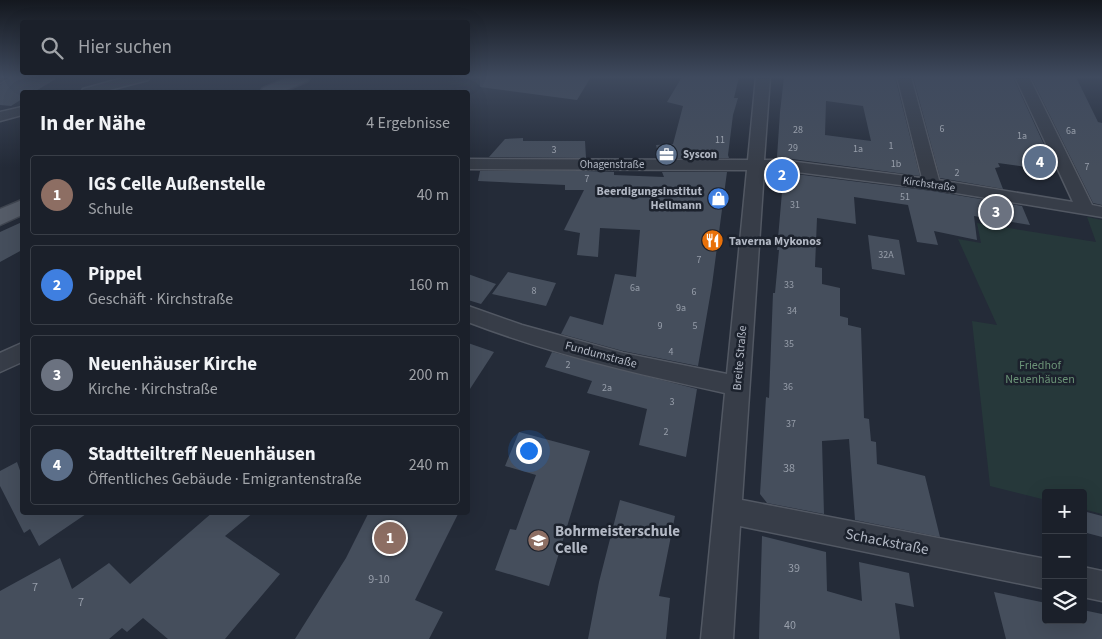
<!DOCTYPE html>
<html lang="de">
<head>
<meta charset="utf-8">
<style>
  :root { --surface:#1b202a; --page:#242832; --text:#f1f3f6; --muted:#a0a3a8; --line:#393e47; --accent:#8dadee }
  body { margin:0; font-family:"Source Sans 3",sans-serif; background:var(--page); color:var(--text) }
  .controls { position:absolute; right:15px; bottom:15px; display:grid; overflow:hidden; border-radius:5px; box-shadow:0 5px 20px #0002 }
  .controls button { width:45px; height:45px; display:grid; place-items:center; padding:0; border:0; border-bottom:1px solid var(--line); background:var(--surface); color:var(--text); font:25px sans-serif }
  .you { position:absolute; left:528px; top:450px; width:18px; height:18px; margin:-12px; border:4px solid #fff; border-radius:50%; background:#1a73e8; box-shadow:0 0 0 8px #1a73e833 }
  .badge { display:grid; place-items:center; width:32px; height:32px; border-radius:50%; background:var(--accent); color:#fff; font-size:16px; font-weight:700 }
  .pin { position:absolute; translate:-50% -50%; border:2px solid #fff; box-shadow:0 1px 5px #0006 }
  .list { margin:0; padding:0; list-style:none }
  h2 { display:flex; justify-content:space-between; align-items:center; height:65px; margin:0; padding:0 20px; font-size:21px }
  h2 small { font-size:16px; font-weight:400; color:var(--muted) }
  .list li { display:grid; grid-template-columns:32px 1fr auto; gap:15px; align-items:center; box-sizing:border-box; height:80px; margin:0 10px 10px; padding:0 10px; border:1px solid var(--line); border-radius:5px }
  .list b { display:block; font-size:19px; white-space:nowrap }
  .list p { margin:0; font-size:16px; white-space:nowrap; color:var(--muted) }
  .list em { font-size:16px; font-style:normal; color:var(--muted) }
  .icon { flex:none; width:28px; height:28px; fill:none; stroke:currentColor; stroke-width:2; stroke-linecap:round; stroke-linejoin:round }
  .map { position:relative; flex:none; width:1102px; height:639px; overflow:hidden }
  .search { position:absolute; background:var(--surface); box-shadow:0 5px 20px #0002; left:20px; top:20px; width:450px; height:55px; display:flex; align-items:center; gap:12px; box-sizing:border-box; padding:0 18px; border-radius:5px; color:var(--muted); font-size:19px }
  .panel { position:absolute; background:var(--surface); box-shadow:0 5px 20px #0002; left:20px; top:90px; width:450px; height:425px; border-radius:5px }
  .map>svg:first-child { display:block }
  .green { fill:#26383a }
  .building { fill:#454e5c; fill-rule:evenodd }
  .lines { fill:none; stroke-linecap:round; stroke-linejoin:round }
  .minor-casing { stroke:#525863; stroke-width:3 }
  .major-casing { stroke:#404651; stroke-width:3 }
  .minor { fill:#373d48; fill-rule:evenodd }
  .major { fill:#555c68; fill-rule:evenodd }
  .labels { text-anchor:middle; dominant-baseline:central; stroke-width:5; stroke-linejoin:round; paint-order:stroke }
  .number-label { font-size:10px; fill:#979eaa }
  .far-poi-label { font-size:11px; font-weight:bold; fill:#b2b8c4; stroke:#1c222d; text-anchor:start }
  .far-street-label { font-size:11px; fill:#b2b8c4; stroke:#1c222d }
  .poi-label { font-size:12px; font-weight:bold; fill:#b2b8c4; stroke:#1c222d; text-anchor:end }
  .street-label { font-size:12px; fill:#b2b8c4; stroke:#1c222d }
  .park-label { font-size:12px; fill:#6b9377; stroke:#1c222d }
  .near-number-label { font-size:12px; fill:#979eaa }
  .near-poi-label { font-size:15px; font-weight:bold; fill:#b2b8c4; stroke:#1c222d; text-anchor:start }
  .near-street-label { font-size:15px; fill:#b2b8c4; stroke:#1c222d }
</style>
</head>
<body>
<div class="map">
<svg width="1102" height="639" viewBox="0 0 1102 639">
  <rect width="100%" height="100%" fill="#242b38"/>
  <polygon class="green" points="1087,217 1102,220 1102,514 1083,509 1083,493 1046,493 1046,500 990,486 972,321 997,325 958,239 981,243 977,223 1096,242"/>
  <g class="building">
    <polygon points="12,77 59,77 34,92 22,92 22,99 11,106 0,105 0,85"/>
    <polygon points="480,77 591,77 577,100 480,87"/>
    <polygon points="682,77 739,77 734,98 738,98 733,115 728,155 729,158 659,158 656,145 673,144 683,106 667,102"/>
    <path d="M784,77H895L920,176L777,157L780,112ZM826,101L863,106L871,141L825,135Z"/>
    <polygon points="913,77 1013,77 1056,171 998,163 1000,167 995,168 1003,189 940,178"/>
    <polygon points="1031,77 1076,77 1098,122 1102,123 1102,205 1093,203"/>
    <polygon points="523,138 523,141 585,141 586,158 489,157 505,139"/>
    <polygon points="480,171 586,171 614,172 614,175 664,177 662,172 727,172 712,285 698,366 623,351 561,334 570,316 603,325 615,274 636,277 640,230 600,228 598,257 577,255 580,233 564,230 584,190 565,190 565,185 478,181"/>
    <polygon points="779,172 932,191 1022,206 1030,225 974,216 977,240 934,231 938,245 917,242 908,205 854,197 856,224 817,218 815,267 822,268 822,284 840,288 840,316 848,318 848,325 861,328 864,418 869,419 871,441 876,442 877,464 925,476 940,537 855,520 849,439 822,441 824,514 767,503 760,494 766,397 769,398 773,293 775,293 779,250 777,250 782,192 778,191"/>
    <polygon points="22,222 22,250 0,262 0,232"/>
    <polygon points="868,235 899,240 905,275 872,269"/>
    <polygon points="508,272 556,283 546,306 492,294"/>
    <polygon points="468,274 496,284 481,304 468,300"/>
    <polygon points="468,343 494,352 468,392"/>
    <polygon points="552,352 697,389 686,457 639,445 647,409 587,393 592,381 545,367"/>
    <polygon points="519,432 590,451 549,586 495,570 510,529 516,530 536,475 505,466"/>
    <polygon points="17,462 22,476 22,512 89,512 39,546 30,529 24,533 0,486 0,471"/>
    <polygon points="620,500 675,516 659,596 670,598 666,639 588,639 599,582"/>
    <polygon points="1083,511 1102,516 1102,537 1083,532"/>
    <polygon points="213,512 254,512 225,536 280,574 225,639 168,639 143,618 127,632 122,628 109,639 0,639 0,591 60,558 72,589 109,563 130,584"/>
    <polygon points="369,512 459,512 415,600 443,612 429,639 295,639 346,558"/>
    <polygon points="762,536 826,552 827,591 862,601 859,562 909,573 914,607 895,603 900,639 759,639"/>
    <polygon points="994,592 1046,603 1046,620 1083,620 1083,610 1102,614 1102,639 1006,639"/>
  </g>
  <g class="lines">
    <defs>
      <g id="minor">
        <polygon points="0,77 10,77 0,83"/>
        <polygon points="126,77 150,77 148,80 102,92 81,92 83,89"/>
        <path d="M756,77H770L764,160H781L922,178L897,77H911L939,180L1073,202L1015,77H1029L1092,205L1102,207V217L932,189L781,170H764L742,500L1046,559V589L740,526L733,639H701L725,393C638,374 551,354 468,322V306L522,325L623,353L727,374L747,170L468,169V159L748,160Z"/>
        <polygon points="22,107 22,115 0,121 0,112"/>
        <polygon points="22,343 22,362 0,372 0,353"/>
        <polygon points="1083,567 1102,571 1102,601 1083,597"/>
      </g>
      <g id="major">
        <polygon points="288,77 310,77 308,81 282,92 260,92 263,88"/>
        <polygon points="22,200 22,215 0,225 0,209"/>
      </g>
    </defs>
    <use href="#minor" class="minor-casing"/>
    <use href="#major" class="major-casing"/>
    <use href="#minor" class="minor"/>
    <use href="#major" class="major"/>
  </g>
  <linearGradient id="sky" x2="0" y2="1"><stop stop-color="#14181f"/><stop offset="0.46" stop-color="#3f4a5e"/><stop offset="1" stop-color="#3f4a5e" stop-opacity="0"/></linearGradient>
  <rect width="1102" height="167" fill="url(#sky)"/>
  <defs>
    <symbol id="office-disc" viewBox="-11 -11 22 22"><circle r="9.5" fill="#5c6f8a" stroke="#1c222d"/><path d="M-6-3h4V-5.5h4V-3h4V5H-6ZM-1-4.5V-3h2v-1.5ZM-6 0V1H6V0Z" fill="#fff"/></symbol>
    <symbol id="shop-disc" viewBox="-11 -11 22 22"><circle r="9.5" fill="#3f7fe0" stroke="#1c222d"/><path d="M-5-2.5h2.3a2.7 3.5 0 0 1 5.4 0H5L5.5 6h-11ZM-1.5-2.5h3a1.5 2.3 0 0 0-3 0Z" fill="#fff"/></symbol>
    <symbol id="restaurant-disc" viewBox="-11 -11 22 22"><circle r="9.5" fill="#e8710a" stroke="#1c222d"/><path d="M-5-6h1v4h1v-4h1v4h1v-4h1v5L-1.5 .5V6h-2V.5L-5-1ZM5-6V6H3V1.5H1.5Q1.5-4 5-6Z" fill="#fff"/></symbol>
    <symbol id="school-disc" viewBox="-11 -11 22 22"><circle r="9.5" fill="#8d6e63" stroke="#1c222d"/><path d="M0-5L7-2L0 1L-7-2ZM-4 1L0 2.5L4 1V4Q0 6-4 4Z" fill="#fff"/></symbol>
  </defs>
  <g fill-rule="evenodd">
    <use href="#office-disc" x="654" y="142" width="25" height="25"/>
    <use href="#shop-disc" x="706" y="186" width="25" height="25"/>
    <use href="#restaurant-disc" x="700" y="228" width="25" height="25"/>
    <use href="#school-disc" x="526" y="528" width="25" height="25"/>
  </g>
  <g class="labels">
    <g class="number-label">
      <text x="942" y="129">6</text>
      <text x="798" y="130">28</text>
      <text x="1071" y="131">6a</text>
      <text x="1022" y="136">1a</text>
      <text x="720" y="140">11</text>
      <text x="891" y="146">1</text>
      <text x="793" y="148">29</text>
      <text x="858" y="149">1a</text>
      <text x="554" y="150">3</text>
      <text x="896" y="164">1b</text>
      <text x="1087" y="167">7</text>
      <text x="957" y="173">2</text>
      <text x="587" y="179">7</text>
      <text x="905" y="197">51</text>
      <text x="795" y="205">31</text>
      <text x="886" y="255">32A</text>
      <text x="699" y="260">7</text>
      <text x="789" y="285">33</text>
      <text x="635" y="288">6a</text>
      <text x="534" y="291">8</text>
      <text x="694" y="292">6</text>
      <text x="681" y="308">9a</text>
      <text x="792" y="311">34</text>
      <text x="660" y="326">9</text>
      <text x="695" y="326">5</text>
      <text x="789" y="344">35</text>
      <text x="671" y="352">4</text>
      <text x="568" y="365">2</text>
      <text x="788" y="387">36</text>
      <text x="607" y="388">2a</text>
      <text x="672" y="402">3</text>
      <text x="791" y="424">37</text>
      <text x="666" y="432">2</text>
    </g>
    <g class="far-poi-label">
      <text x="683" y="154">Syscon</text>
    </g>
    <g class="far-street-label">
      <text x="612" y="164">Ohagenstraße</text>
      <text transform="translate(929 184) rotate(8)">Kirchstraße</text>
    </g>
    <g class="poi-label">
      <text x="702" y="191">Beerdigungsinstitut<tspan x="702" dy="14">Hellmann</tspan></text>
      <text x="729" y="241" text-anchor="start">Taverna Mykonos</text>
    </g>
    <g class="street-label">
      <text transform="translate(601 355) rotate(15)">Fundumstraße</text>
      <text transform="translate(740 358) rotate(-85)">Breite Straße</text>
    </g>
    <g class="park-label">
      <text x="1040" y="365">Friedhof<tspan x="1040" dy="14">Neuenhäusen</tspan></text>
    </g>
    <g class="near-number-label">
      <text x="789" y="468">38</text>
      <text x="794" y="568">39</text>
      <text x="379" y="579">9-10</text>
      <text x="35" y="587">7</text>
      <text x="81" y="602">7</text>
      <text x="790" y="625">40</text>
    </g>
    <g class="near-poi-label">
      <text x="555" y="531">Bohrmeisterschule<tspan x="555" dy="17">Celle</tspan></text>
    </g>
    <g class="near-street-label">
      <text transform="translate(887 542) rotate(11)">Schackstraße</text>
    </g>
  </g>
</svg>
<div class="controls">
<button>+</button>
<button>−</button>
<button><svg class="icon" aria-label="layers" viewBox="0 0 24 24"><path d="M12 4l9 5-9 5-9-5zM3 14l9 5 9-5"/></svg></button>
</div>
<div class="you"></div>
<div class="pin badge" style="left:390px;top:538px;background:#8d6e63">1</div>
<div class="pin badge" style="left:782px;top:175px;background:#3f7fe0">2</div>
<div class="pin badge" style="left:996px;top:212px;background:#6b7280">3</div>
<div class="pin badge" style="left:1040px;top:162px;background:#5c6f8a">4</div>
<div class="search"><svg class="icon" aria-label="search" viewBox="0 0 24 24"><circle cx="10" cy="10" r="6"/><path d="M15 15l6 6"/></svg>Hier suchen</div>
<section class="panel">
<h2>In der Nähe<small>4 Ergebnisse</small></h2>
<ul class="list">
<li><span class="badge" style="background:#8d6e63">1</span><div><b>IGS Celle Außenstelle</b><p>Schule</p></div><em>40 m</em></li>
<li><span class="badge" style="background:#3f7fe0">2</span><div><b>Pippel</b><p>Geschäft · Kirchstraße</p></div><em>160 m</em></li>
<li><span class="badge" style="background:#6b7280">3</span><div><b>Neuenhäuser Kirche</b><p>Kirche · Kirchstraße</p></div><em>200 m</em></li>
<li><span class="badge" style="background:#5c6f8a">4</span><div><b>Stadtteiltreff Neuenhäusen</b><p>Öffentliches Gebäude · Emigrantenstraße</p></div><em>240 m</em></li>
</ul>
</section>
</div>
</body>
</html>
